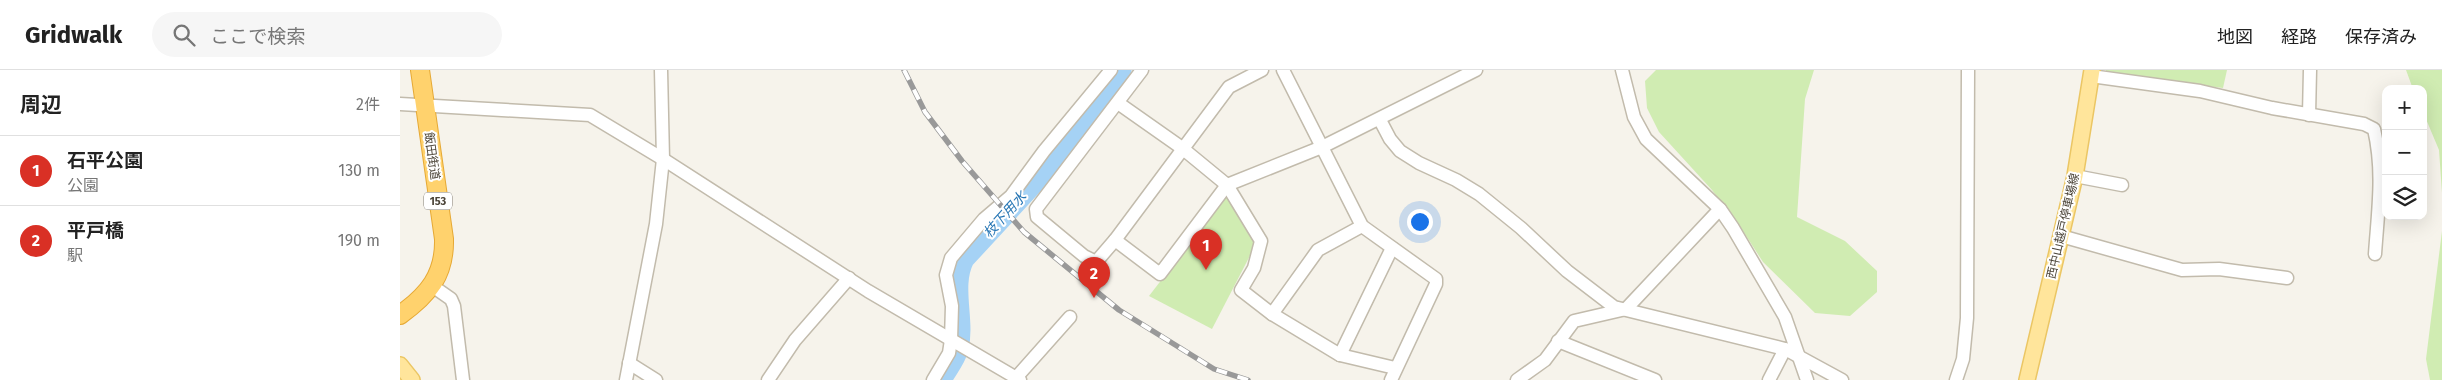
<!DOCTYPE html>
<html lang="ja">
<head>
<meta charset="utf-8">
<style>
  :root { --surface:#fff; --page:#f6f6f6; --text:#222; --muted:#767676; --line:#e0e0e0; --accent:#d93025 }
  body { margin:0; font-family:"Fira Sans","Noto Sans JP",sans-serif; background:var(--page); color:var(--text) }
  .controls { position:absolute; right:15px; top:15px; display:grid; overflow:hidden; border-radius:10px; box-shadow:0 5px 20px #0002 }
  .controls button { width:45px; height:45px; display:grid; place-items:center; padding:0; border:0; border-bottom:1px solid var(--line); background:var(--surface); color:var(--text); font:25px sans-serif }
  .you { position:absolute; left:1019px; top:151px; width:18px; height:18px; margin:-12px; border:4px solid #fff; border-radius:50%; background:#1a73e8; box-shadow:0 0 0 8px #1a73e833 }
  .badge { display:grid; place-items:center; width:32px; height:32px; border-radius:50%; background:var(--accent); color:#fff; font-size:16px; font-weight:700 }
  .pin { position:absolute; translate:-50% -41px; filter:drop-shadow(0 1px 2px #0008) }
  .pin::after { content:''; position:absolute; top:26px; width:18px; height:15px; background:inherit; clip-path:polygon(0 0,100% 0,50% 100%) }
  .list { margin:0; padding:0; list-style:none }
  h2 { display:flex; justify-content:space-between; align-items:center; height:65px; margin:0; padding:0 20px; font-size:21px }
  h2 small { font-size:16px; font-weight:400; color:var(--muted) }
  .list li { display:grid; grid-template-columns:32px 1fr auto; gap:15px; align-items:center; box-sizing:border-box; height:70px; padding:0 20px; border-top:1px solid var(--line) }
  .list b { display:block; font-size:19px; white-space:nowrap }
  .list p { margin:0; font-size:16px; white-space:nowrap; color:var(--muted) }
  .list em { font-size:16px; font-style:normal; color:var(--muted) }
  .icon { flex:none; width:28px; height:28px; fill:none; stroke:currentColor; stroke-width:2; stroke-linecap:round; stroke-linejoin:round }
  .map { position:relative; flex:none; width:2042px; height:310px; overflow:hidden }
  header { display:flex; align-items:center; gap:30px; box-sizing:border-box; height:70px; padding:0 25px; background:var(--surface); border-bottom:1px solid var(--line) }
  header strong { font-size:24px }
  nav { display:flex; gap:28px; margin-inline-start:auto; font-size:18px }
  .search { width:350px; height:45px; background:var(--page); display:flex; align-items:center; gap:12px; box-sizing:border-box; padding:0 18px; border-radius:28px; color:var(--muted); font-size:19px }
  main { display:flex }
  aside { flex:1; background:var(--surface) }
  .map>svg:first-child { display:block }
  .green { fill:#d0ecb2 }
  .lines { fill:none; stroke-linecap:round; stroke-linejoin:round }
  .river { stroke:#a5d2f5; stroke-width:21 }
  .minor-casing { stroke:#c2bbac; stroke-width:15 }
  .major-casing { stroke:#ebc664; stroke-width:18 }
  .highway-casing { stroke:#e6a935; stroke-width:20 }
  .minor { stroke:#fff; stroke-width:12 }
  .major { stroke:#ffe59b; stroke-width:15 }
  .highway { stroke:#ffd26d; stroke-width:18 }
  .rail-casing { stroke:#999; stroke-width:5.5 }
  .rail { stroke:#fff; stroke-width:4; stroke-dasharray:11; stroke-linecap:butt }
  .labels { text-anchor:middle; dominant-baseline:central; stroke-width:4; stroke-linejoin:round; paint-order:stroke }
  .shield { fill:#fff; stroke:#817c74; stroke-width:1 }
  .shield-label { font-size:11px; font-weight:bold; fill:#4b4438 }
  .street-label { font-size:12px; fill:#4b4438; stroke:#fff }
  .water-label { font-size:14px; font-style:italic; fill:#2877b5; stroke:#fff }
</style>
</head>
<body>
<header>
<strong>Gridwalk</strong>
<div class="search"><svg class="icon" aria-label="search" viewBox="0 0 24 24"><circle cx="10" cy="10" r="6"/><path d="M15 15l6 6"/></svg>ここで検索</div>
<nav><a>地図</a><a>経路</a><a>保存済み</a></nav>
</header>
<main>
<aside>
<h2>周辺<small>2件</small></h2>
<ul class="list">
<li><span class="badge">1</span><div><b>石平公園</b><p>公園</p></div><em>130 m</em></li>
<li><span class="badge">2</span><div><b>平戸橋</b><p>駅</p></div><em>190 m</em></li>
</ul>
</aside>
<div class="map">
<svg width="2042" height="310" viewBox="0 0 2042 310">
  <rect width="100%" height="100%" fill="#f6f3eb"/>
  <g class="green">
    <polygon points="1256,0 1414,0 1405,29 1397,147 1445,171 1477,201 1477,222 1450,246 1415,243 1363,192 1341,158 1312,120 1259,62 1247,38 1245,11"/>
    <polygon points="1706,0 1827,0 1823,18 1706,3"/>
    <polygon points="2006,0 2042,0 2042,123 2039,80 2023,42 2023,19 2013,19"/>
    <polygon points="827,125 856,174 812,259 749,226"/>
    <polygon points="2042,161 2042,310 2030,310 2026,289"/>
  </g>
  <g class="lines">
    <path class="river" d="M541,310C546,300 555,290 558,279C565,250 550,216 564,189L658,87L721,0"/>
    <defs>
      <g id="minor">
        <polyline points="742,0 636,139 637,147 684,186 696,192 715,170 760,204 827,115 922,77 1076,0"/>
        <polyline points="883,0 962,156 1036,209 1036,214 991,310"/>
        <polyline points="1222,0 1234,47 1246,69 1320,139 1333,158 1385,247 1407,310"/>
        <path d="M1691,6L1800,21L1872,38L1964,54L1974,59C1984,102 1978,140 1975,184"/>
        <polyline points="718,33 782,78 827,115 861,171 854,198 841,220 872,244"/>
        <polyline points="0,34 190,45 263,89 468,221 620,310"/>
        <polyline points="1909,45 1910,0"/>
        <polyline points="980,50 990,69 1000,81 1019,93 1056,110 1079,124 1121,158 1167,201 1214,237 1385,279 1442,310"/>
        <polyline points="1675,106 1722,115"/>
        <polyline points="962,156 918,180 872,244 940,285 995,298"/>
        <polyline points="1661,166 1782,200 1819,199 1887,208"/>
        <polyline points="715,170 829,17 862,0"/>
        <polyline points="31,215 51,229 54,236 63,310"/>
        <polyline points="1158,271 1255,310"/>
        <polyline points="940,285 992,178"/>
        <polyline points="229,293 256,310"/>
        <polyline points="226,310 256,154 263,89 261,0"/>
        <polyline points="368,310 395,270 449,208"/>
        <polyline points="533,310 549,283 551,270 552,236 546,205 551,188 584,149 611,126 644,81 711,0"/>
        <polyline points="614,310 670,247"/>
        <polyline points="1117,310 1145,290 1174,251 1226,239 1320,139"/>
        <polyline points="1369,310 1385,279"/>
        <polyline points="1556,310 1563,289 1567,248 1568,0"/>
      </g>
      <g id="major">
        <polyline points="0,295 12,310"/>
        <polyline points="1627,310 1675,106 1692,0"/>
      </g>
      <path id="highway" d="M0,245C28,225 45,205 44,169L20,0"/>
    </defs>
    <use href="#minor" class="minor-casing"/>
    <use href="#major" class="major-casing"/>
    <use href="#highway" class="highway-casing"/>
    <use href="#minor" class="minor"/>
    <use href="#major" class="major"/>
    <use href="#highway" class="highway"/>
    <defs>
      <polyline id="rail" points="504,0 525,42 562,91 624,162 719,240 814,299 848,310"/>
    </defs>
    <use href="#rail" class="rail-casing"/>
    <use href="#rail" class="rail"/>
  </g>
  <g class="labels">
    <rect class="shield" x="24" y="122.5" width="28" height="17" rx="4"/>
    <g class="shield-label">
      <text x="38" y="131">153</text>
    </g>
    <g class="street-label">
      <text transform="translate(32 86) rotate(82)">飯田街道</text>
      <text transform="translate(1663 156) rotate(-77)">西中山越戸停車場線</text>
    </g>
    <g class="water-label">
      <text transform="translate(605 145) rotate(-48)">枝下用水</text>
    </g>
  </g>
</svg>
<div class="controls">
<button>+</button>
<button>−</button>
<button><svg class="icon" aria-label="layers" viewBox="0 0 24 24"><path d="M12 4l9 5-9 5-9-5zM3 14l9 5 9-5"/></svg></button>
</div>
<div class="you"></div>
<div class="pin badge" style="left:806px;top:200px">1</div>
<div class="pin badge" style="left:694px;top:228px">2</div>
</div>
</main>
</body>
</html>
